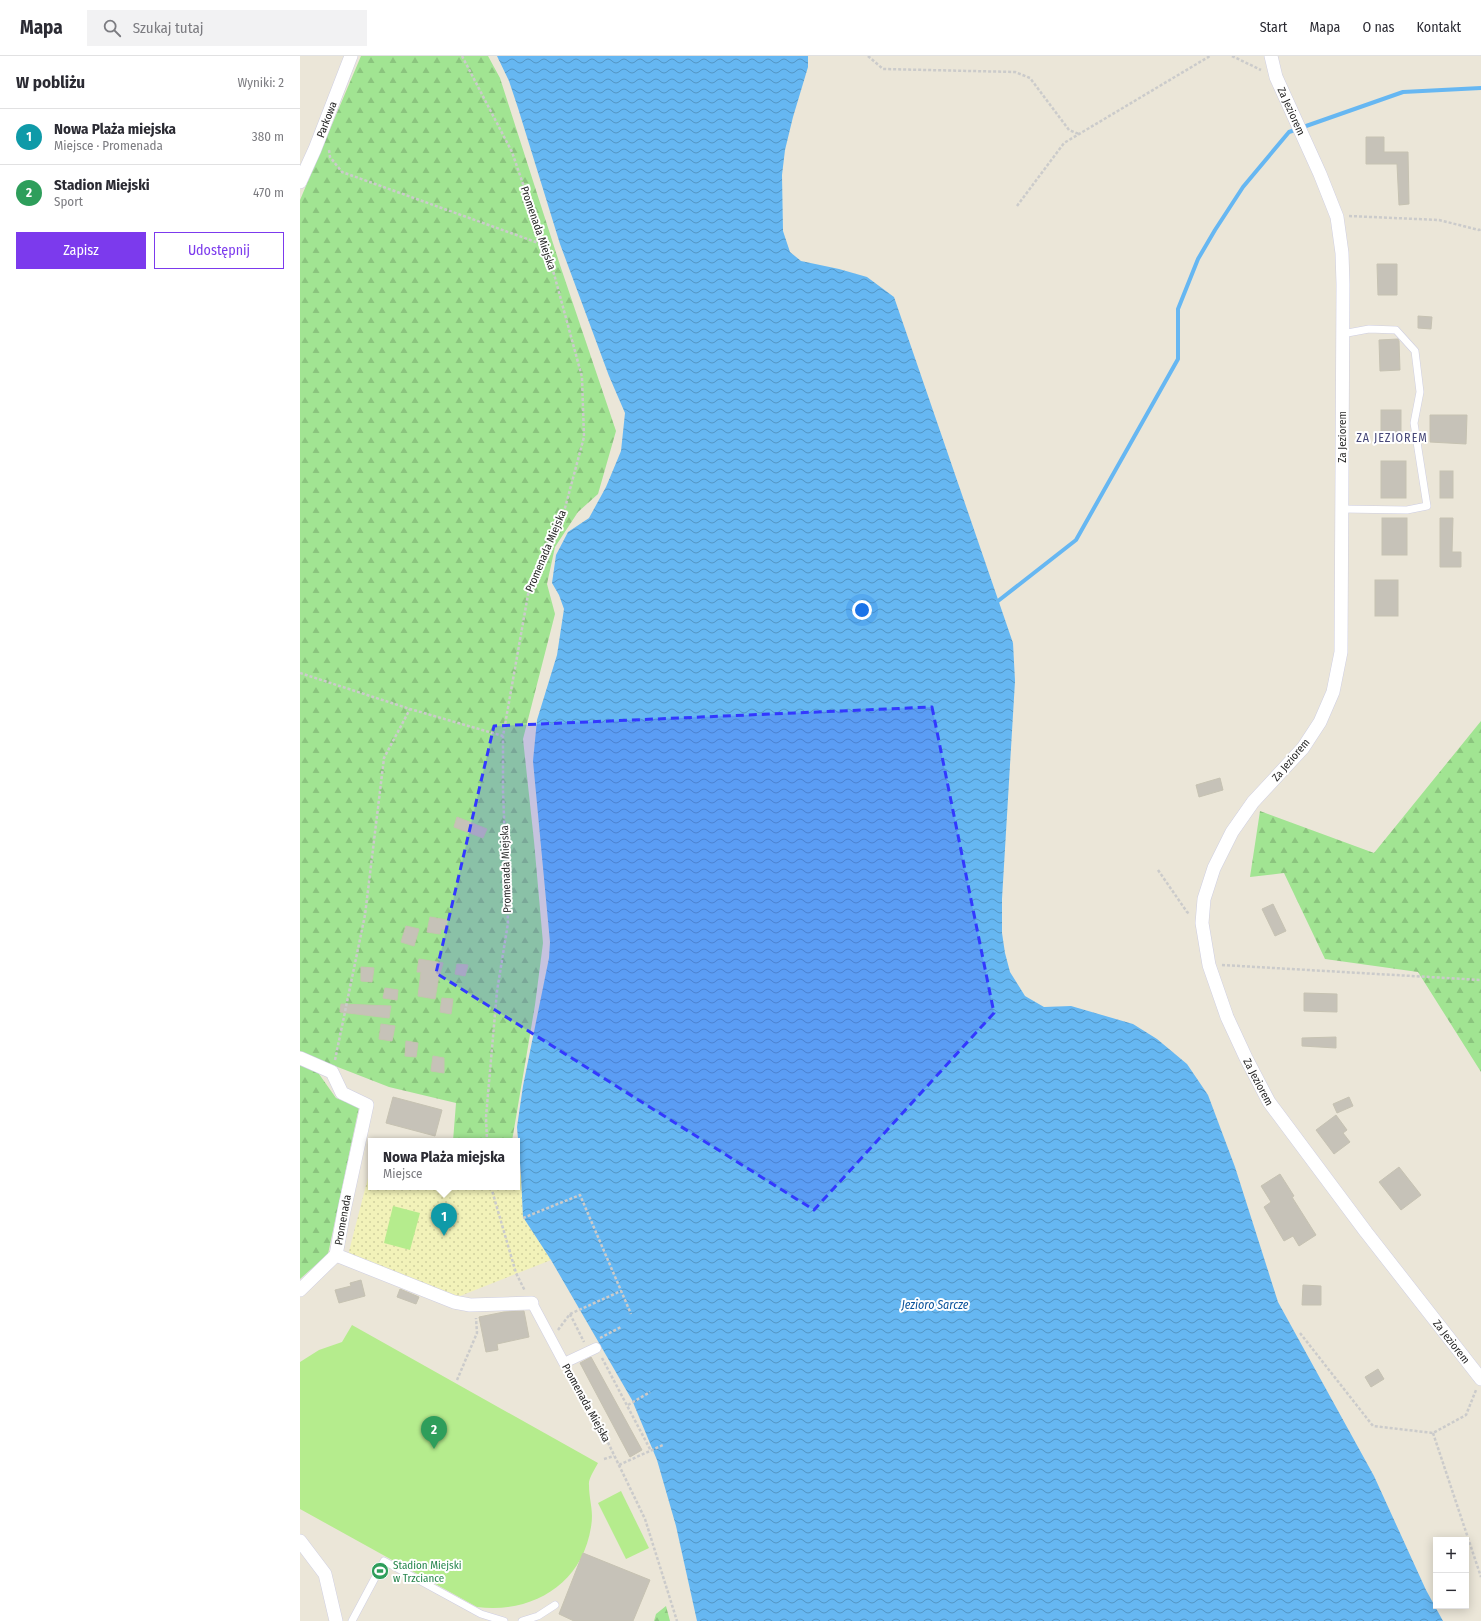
<!DOCTYPE html>
<html lang="pl">
<head>
<meta charset="utf-8">
<style>
  :root { --surface:#fff; --page:#f2f2f3; --text:#2b2b33; --muted:#7c7c81; --line:#e1e1e2; --accent:#7c3aed }
  body { margin:0; font-family:"Fira Sans Condensed",sans-serif; background:var(--page); color:var(--text) }
  .controls { position:absolute; right:12px; bottom:12px; display:grid; overflow:hidden; border-radius:0px; box-shadow:0 2px 10px #0003 }
  .controls button { width:36px; height:36px; display:grid; place-items:center; padding:0; border:0; border-bottom:1px solid var(--line); background:var(--surface); color:var(--text); font:20px sans-serif }
  .you { position:absolute; left:562px; top:554px; width:14px; height:14px; margin:-10px; border:3px solid #fff; border-radius:50%; background:#1a73e8; box-shadow:0 0 0 6px #1a73e833 }
  .badge { display:grid; place-items:center; width:26px; height:26px; border-radius:50%; background:var(--accent); color:#fff; font-size:13px; font-weight:700 }
  .pin { position:absolute; translate:-50% -33px; filter:drop-shadow(0 1px 2px #0008) }
  .pin::after { content:''; position:absolute; top:21px; width:14px; height:12px; background:inherit; clip-path:polygon(0 0,100% 0,50% 100%) }
  .popup { position:absolute; left:68px; top:1082px; width:152px; height:52px; box-sizing:border-box; display:grid; place-content:center; border-radius:0px; background:var(--surface); filter:drop-shadow(0 1px 3px #0005); font-size:13px; white-space:nowrap; color:var(--muted) }
  .popup b { font-size:15px; color:var(--text) }
  .popup::after { content:''; position:absolute; left:50%; top:100%; margin-left:-8px; border:8px solid transparent; border-top-color:var(--surface) }
  .list { margin:0; padding:0; list-style:none }
  h2 { display:flex; justify-content:space-between; align-items:center; height:52px; margin:0; padding:0 16px; font-size:17px }
  h2 small { font-size:13px; font-weight:400; color:var(--muted) }
  .list li { display:grid; grid-template-columns:26px 1fr auto; gap:12px; align-items:center; box-sizing:border-box; height:56px; padding:0 16px; border-top:1px solid var(--line) }
  .list b { display:block; font-size:15px; white-space:nowrap }
  .list p { margin:0; font-size:13px; white-space:nowrap; color:var(--muted) }
  .list em { font-size:13px; font-style:normal; color:var(--muted) }
  .actions { display:flex; gap:8px; padding:12px 16px }
  .actions a { flex:1; padding:9px 0; border:1px solid var(--accent); border-radius:0px; text-align:center; font-size:14px; color:var(--accent) }
  .actions .main { background:var(--accent); color:#fff }
  .icon { flex:none; width:22px; height:22px; fill:none; stroke:currentColor; stroke-width:2; stroke-linecap:round; stroke-linejoin:round }
  .map { position:relative; flex:none; width:1181px; height:1565px; overflow:hidden }
  header { display:flex; align-items:center; gap:24px; box-sizing:border-box; height:56px; padding:0 20px; background:var(--surface); border-bottom:1px solid var(--line) }
  header strong { font-size:19px }
  nav { display:flex; gap:22px; margin-inline-start:auto; font-size:14px }
  .search { width:280px; height:36px; background:var(--page); display:flex; align-items:center; gap:10px; box-sizing:border-box; padding:0 14px; border-radius:0px; color:var(--muted); font-size:15px }
  main { display:flex }
  aside { flex:1; background:var(--surface) }
  .map>svg:first-child { display:block }
  .forest { fill:url(#forest-firs) }
  .sand { fill:url(#sand-dots) }
  .pitch { fill:#b5ec8d }
  .water { fill:url(#water-waves) }
  .lines { fill:none; stroke-linecap:round; stroke-linejoin:round }
  .stream { stroke:#66b7f2; stroke-width:4 }
  .building { fill:#c6c2b8; stroke:#c6c2b2 }
  .service-casing { stroke:#cecee2; stroke-width:8 }
  .pedestrian-casing { stroke:#cecee2; stroke-width:11 }
  .minor-casing { stroke:#cecee2; stroke-width:14 }
  .path { stroke:#cbcbcb; stroke-width:2.5; stroke-dasharray:3 2; stroke-linecap:butt }
  .service { stroke:#fff; stroke-width:7 }
  .pedestrian { stroke:#fff; stroke-width:10 }
  .minor { stroke:#fff; stroke-width:13 }
  .marked { fill:#3238ff; fill-opacity:0.2; stroke:#3238ff; stroke-width:3; stroke-dasharray:8 5; stroke-linejoin:round }
  .labels { text-anchor:middle; dominant-baseline:central; stroke-width:4; stroke-linejoin:round; paint-order:stroke }
  .street-label { font-size:11px; fill:#282828; stroke:#fff }
  .leisure-label { font-size:11px; fill:#27864d; stroke:#fff; text-anchor:start }
  .neighbourhood-label { font-size:12px; letter-spacing:1px; fill:#474879; stroke:#fff }
  .water-label { font-size:12px; font-style:italic; fill:#09529b; stroke:#fff }
</style>
</head>
<body>
<header>
<strong>Mapa</strong>
<div class="search"><svg class="icon" aria-label="search" viewBox="0 0 24 24"><circle cx="10" cy="10" r="6"/><path d="M15 15l6 6"/></svg>Szukaj tutaj</div>
<nav><a>Start</a><a>Mapa</a><a>O nas</a><a>Kontakt</a></nav>
</header>
<main>
<aside>
<h2>W pobliżu<small>Wyniki: 2</small></h2>
<ul class="list">
<li><span class="badge" style="background:#0f9aa8">1</span><div><b>Nowa Plaża miejska</b><p>Miejsce · Promenada</p></div><em>380 m</em></li>
<li><span class="badge" style="background:#2e9e5b">2</span><div><b>Stadion Miejski</b><p>Sport</p></div><em>470 m</em></li>
</ul>
<div class="actions"><a class="main">Zapisz</a><a>Udostępnij</a></div>
</aside>
<div class="map">
<svg width="1181" height="1565" viewBox="0 0 1181 1565">
  <defs>
    <pattern id="forest-firs" width="22" height="20" patternUnits="userSpaceOnUse"><rect width="22" height="20" fill="#a1e492"/><path d="M5 1l3.5 6h-7zM16 11l3.5 6h-7z" fill="#8bc47e"/></pattern>
    <pattern id="sand-dots" width="8" height="8" patternUnits="userSpaceOnUse"><rect width="8" height="8" fill="#f2f2b9"/><path d="M2 2h.1M6 6h.1" fill="none" stroke="#d0d09f" stroke-width="1.8" stroke-linecap="round"/></pattern>
    <pattern id="water-waves" width="16" height="10" patternUnits="userSpaceOnUse"><rect width="16" height="10" fill="#66b7f2"/><path d="M0 5q4-4 8 0t8 0" fill="none" stroke="#5495c4"/></pattern>
  </defs>
  <rect width="100%" height="100%" fill="#ebe6d8"/>
  <g class="forest">
    <polygon points="61,0 188,0 200,22 260,209 316,375 298,438 278,456 255,491 247,528 255,558 223,683 234,785 243,887 235,949 212,1085 153,1085 156,1047 89,1031 30,1008 19,1018 36,1042 59,1051 28,1198 0,1223 0,144"/>
    <polygon points="1181,665 1181,1016 1118,916 1025,903 984,817 950,821 960,755 1074,797"/>
    <polygon points="366,1550 370,1565 354,1565 356,1558"/>
  </g>
  <polygon class="sand" points="71,1110 71,1131 217,1131 217,1120 221,1119 223,1161 251,1204 155,1242 48,1199"/>
  <g class="pitch">
    <polygon points="93,1150 120,1157 110,1194 84,1187"/>
    <path d="M52,1269L298,1407C295,1413 288,1423 289,1429C289,1445 294,1454 291,1471C282,1529 231,1558 177,1551L0,1453V1306L19,1294L42,1286Z"/>
    <polygon points="321,1435 349,1492 326,1503 298,1447"/>
  </g>
  <polygon class="water" points="197,0 508,0 508,11 493,61 485,94 482,119 483,175 490,196 501,205 539,213 567,221 594,241 713,587 715,625 702,843 702,877 705,897 710,916 725,940 744,951 771,950 833,968 857,983 887,1008 908,1039 935,1111 978,1246 1074,1420 1126,1534 1143,1565 397,1565 376,1470 357,1404 332,1344 251,1204 223,1161 221,1119 217,1071 223,1030 249,902 250,886 233,705 237,664 257,599 264,553 259,539 252,527 256,499 268,476 289,462 306,431 321,395 325,357 309,320 260,188 218,52 209,25"/>
  <g class="lines">
    <polyline class="stream" points="698,545 776,484 878,303 878,253 898,203 915,174 943,131 989,76 1103,36 1181,32"/>
  </g>
  <g class="building">
    <polygon points="1066,81 1084,81 1084,96 1108,96 1109,148 1099,149 1097,108 1066,108"/>
    <polygon points="1077,208 1097,208 1097,239 1078,239"/>
    <polygon points="1118,260 1132,261 1131,273 1118,272"/>
    <polygon points="1098,283 1099,285 1100,314 1080,315 1079,284"/>
    <rect x="1081" y="354" width="20" height="31"/>
    <polygon points="1130,359 1167,359 1166,388 1130,386"/>
    <rect x="1081" y="405" width="25" height="37"/>
    <rect x="1140" y="415" width="13" height="27"/>
    <rect x="1082" y="462" width="25" height="37"/>
    <polygon points="1140,462 1153,462 1152,496 1161,496 1161,511 1140,511"/>
    <rect x="1075" y="524" width="23" height="36"/>
    <polygon points="920,722 923,734 899,741 896,729"/>
    <polygon points="157,761 187,773 183,782 154,771"/>
    <polygon points="973,848 986,875 975,880 962,853"/>
    <polygon points="130,861 147,864 146,874 141,873 140,878 127,876"/>
    <polygon points="106,870 119,873 114,890 101,886"/>
    <polygon points="119,903 143,907 138,925 135,943 118,940 121,916 117,916"/>
    <polygon points="157,908 168,909 165,920 155,918"/>
    <polygon points="61,911 74,912 72,926 61,925"/>
    <polygon points="85,932 98,934 97,944 83,942"/>
    <polygon points="1004,937 1037,938 1037,956 1004,955"/>
    <polygon points="142,942 153,943 151,958 140,956"/>
    <polygon points="41,948 91,950 89,962 40,956"/>
    <polygon points="81,968 95,970 92,985 79,983"/>
    <polygon points="1036,981 1036,992 1002,990 1002,982"/>
    <polygon points="106,985 118,987 116,1001 105,1000"/>
    <polygon points="133,1000 144,1002 144,1017 131,1015"/>
    <polygon points="93,1041 142,1054 135,1080 86,1067"/>
    <polygon points="1049,1041 1053,1050 1037,1057 1033,1048"/>
    <polygon points="1036,1059 1047,1074 1043,1077 1050,1086 1034,1098 1016,1074"/>
    <polygon points="1099,1111 1121,1139 1101,1154 1079,1126"/>
    <polygon points="980,1118 994,1140 992,1141 1016,1179 999,1190 993,1180 984,1185 964,1151 971,1146 961,1130"/>
    <polygon points="61,1224 65,1240 39,1247 35,1234 51,1230 50,1227"/>
    <polygon points="1003,1229 1021,1230 1021,1249 1002,1249"/>
    <polygon points="100,1233 119,1241 116,1248 97,1241"/>
    <polygon points="224,1255 229,1281 197,1288 198,1294 186,1296 179,1261 204,1256"/>
    <polygon points="291,1301 342,1394 330,1401 280,1307"/>
    <polygon points="1078,1313 1084,1323 1071,1331 1065,1321"/>
    <polygon points="283,1497 350,1524 333,1565 274,1565 259,1558"/>
  </g>
  <g class="lines">
    <defs>
      <g id="service">
        <polyline points="1042,453 1107,454 1127,450 1114,367 1120,336 1115,295 1096,274 1069,273 1042,278"/>
        <polyline points="52,1565 84,1505 181,1558 204,1565"/>
        <polyline points="222,1565 238,1560 255,1549"/>
      </g>
      <polyline id="pedestrian" points="232,1247 264,1307 296,1292"/>
      <g id="minor">
        <path id="s1" d="M971,0L976,21L1020,118L1037,161L1042,197L1043,228L1041,596L1033,636L1020,666L1003,692L953,746L932,776L914,812L904,843L902,867L909,909L927,961L946,1002L969,1046L1066,1176L1181,1323"/>
        <path id="s2" d="M0,126L15,93L51,0"/>
        <polyline points="0,1002 32,1016 42,1037 67,1049 44,1155 36,1199 154,1246 170,1249 232,1247"/>
        <polyline points="0,1234 36,1199"/>
        <polyline points="0,1485 25,1518 36,1565"/>
      </g>
    </defs>
    <use href="#service" class="service-casing"/>
    <use href="#pedestrian" class="pedestrian-casing"/>
    <use href="#minor" class="minor-casing"/>
    <g class="path">
      <polyline points="162,0 212,96 254,218 282,321 284,381 265,452 229,533 203,680 203,735 208,867 197,935 186,1061 187,1085"/>
      <polyline points="568,0 583,13 715,16 730,22 769,74 779,78"/>
      <polyline points="932,0 961,14"/>
      <polyline points="29,94 30,101 42,116 244,189"/>
      <polyline points="717,150 764,87 910,0"/>
      <polyline points="1049,160 1139,164 1179,174 1181,173"/>
      <polyline points="0,617 110,653 203,680"/>
      <polyline points="858,814 887,856 890,858"/>
      <polyline points="922,909 1181,924"/>
      <polyline points="35,1004 65,859 84,702 110,653"/>
      <polyline points="191,1131 216,1217 225,1235"/>
      <polyline points="223,1162 280,1139 331,1258"/>
      <polyline points="270,1258 284,1286"/>
      <polyline points="258,1274 270,1258 321,1235"/>
      <polyline points="1000,1277 1073,1370 1133,1377 1166,1359 1176,1334"/>
      <polyline points="300,1282 321,1271"/>
      <polyline points="302,1302 351,1395"/>
      <polyline points="270,1316 300,1370 345,1463 377,1565"/>
      <polyline points="157,1324 177,1277 176,1262"/>
      <polyline points="328,1349 350,1336"/>
      <polyline points="1133,1377 1181,1521"/>
      <polyline points="304,1403 314,1400"/>
      <polyline points="319,1409 363,1389"/>
    </g>
    <use href="#service" class="service"/>
    <use href="#pedestrian" class="pedestrian"/>
    <use href="#minor" class="minor"/>
  </g>
  <path class="marked" d="M632,651L694,957L514,1154L136,917L194,670Z"/>
  <defs>
    <symbol id="stadium-disc" viewBox="-11 -11 22 22"><circle r="9.5" fill="#2e9e5b" stroke="#fff"/><path d="M0-5a6.5 5 0 1 0 0 10a6.5 5 0 1 0 0-10ZM-3.5-1.8h7v3.6h-7Z" fill="#fff"/></symbol>
  </defs>
  <g fill-rule="evenodd">
    <use href="#stadium-disc" x="70" y="1505" width="20" height="20"/>
  </g>
  <g class="labels">
    <g class="street-label">
      <text stroke="none"><textPath href="#s1" startOffset="59">Za Jeziorem</textPath></text>
      <text stroke="none"><textPath href="#s2" startOffset="68">Parkowa</textPath></text>
      <text transform="translate(238 172) rotate(71)">Promenada Miejska</text>
      <text transform="translate(1042 381) rotate(-90)">Za Jeziorem</text>
      <text transform="translate(246 495) rotate(-67)">Promenada Miejska</text>
      <text transform="translate(991 704) rotate(-50)">Za Jeziorem</text>
      <text transform="translate(206 813) rotate(-92)">Promenada Miejska</text>
      <text stroke="none"><textPath href="#s1" startOffset="1091">Za Jeziorem</textPath></text>
      <text transform="translate(43 1164) rotate(-80)">Promenada</text>
      <text stroke="none"><textPath href="#s1" startOffset="1415">Za Jeziorem</textPath></text>
      <text transform="translate(286 1347) rotate(61)">Promenada Miejska</text>
    </g>
    <g class="leisure-label">
      <text x="93" y="1509">Stadion Miejski<tspan x="93" dy="13">w Trzciance</tspan></text>
    </g>
    <g class="neighbourhood-label">
      <text x="1092" y="382">ZA JEZIOREM</text>
    </g>
    <g class="water-label">
      <text x="635" y="1249">Jezioro Sarcze</text>
    </g>
  </g>
</svg>
<div class="controls">
<button>+</button>
<button>−</button>
</div>
<div class="you"></div>
<div class="pin badge" style="left:144px;top:1180px;background:#0f9aa8">1</div>
<div class="popup"><b>Nowa Plaża miejska</b>Miejsce</div>
<div class="pin badge" style="left:134px;top:1393px;background:#2e9e5b">2</div>
</div>
</main>
</body>
</html>
